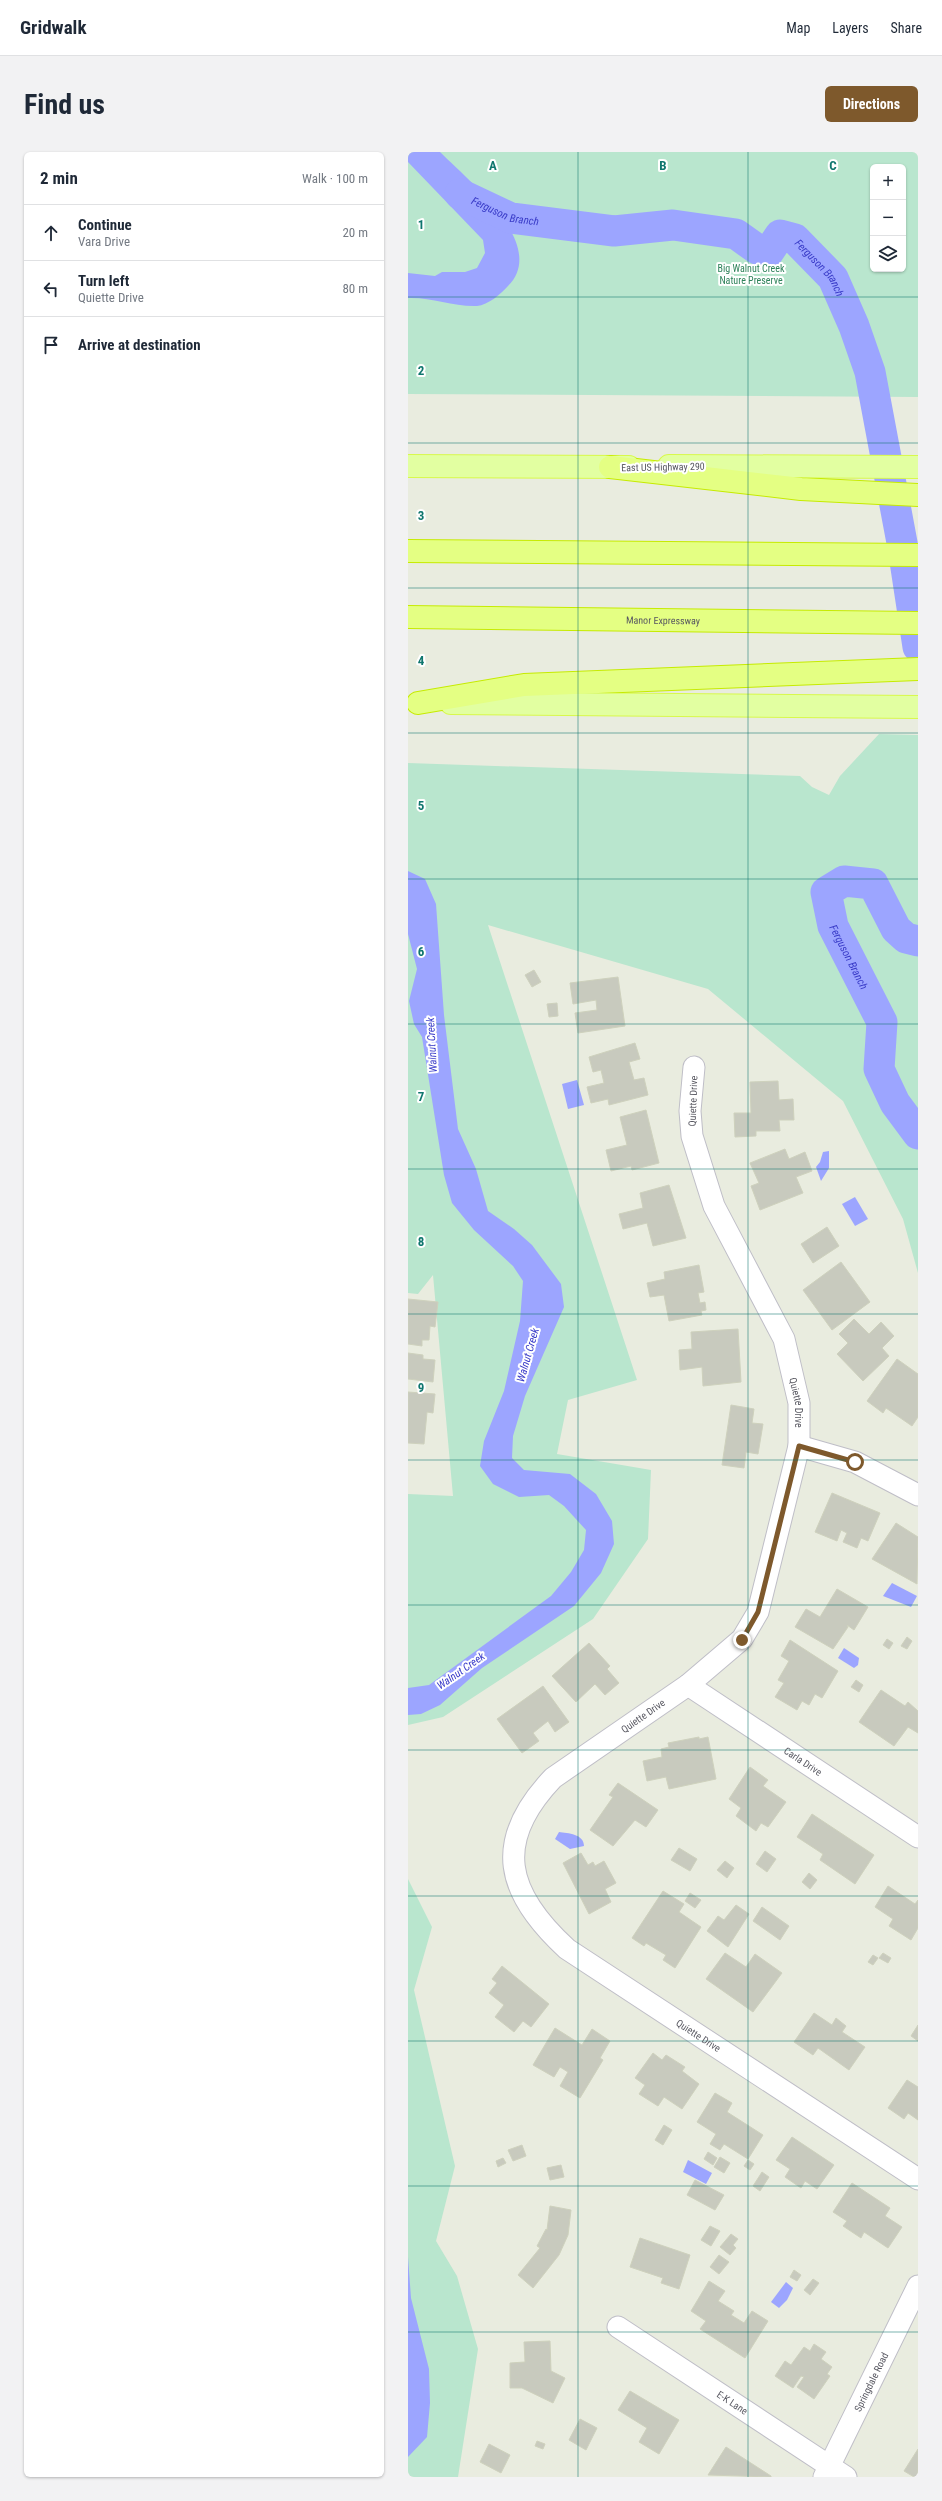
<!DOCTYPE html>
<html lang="en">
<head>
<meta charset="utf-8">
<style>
  :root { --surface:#fff; --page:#f2f2f3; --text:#1f2937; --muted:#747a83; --line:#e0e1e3; --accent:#7e592c }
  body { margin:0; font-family:"Roboto Condensed",sans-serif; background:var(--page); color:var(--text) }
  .controls { position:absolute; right:12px; top:12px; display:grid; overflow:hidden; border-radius:6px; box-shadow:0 1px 3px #0004 }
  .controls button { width:36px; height:36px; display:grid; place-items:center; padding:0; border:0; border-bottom:1px solid var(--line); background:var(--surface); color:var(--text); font:20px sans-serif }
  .stop { position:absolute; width:12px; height:12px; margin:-9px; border:3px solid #7e592c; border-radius:50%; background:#fff }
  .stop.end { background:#7e592c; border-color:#fff; box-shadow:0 1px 4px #0008 }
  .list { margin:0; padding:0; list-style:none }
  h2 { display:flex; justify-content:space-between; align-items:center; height:52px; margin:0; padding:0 16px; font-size:17px }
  h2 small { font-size:13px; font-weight:400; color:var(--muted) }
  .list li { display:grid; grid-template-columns:26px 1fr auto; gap:12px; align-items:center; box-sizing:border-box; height:56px; padding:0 16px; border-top:1px solid var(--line) }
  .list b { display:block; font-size:15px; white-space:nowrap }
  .list p { margin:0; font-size:13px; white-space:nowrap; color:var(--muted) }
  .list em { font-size:13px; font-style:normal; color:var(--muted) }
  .icon { flex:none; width:22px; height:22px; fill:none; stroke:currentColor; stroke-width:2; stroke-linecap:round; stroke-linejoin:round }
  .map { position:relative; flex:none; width:510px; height:2325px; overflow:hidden; border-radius:6px }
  header { display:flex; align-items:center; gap:24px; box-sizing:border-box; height:56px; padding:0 20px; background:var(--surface); border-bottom:1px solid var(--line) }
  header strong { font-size:19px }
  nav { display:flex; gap:22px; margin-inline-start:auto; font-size:14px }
  .intro { display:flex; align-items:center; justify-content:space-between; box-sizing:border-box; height:96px; padding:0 24px }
  h1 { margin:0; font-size:28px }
  .button { padding:10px 18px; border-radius:6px; background:var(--accent); color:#fff; font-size:14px; font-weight:700 }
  main { display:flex; gap:24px; padding:0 24px }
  aside { flex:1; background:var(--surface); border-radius:6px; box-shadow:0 1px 3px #0004 }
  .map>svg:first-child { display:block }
  .green { fill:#b9e6ce; fill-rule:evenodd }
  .water { fill:#9ca5ff }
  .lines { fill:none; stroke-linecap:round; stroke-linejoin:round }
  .river { stroke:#9ca5ff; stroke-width:31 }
  .building { fill:#c8cabe; stroke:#ced1bd }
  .minor-casing { stroke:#bfbec7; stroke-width:23 }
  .major-casing { stroke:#d8f94b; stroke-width:24 }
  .highway-casing { stroke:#c6eb00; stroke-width:24 }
  .minor { stroke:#fff; stroke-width:21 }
  .major { stroke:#e2ffa1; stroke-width:22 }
  .highway { stroke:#e4ff83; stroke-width:22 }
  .route { stroke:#7e592c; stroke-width:5 }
  .grid { fill:none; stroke:#0f766e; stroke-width:1; stroke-opacity:0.55 }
  .labels { text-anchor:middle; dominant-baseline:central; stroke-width:4; stroke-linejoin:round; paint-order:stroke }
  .park-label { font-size:10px; fill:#2e825a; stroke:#fff }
  .street-label { font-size:10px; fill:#585861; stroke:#fff }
  .water-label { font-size:11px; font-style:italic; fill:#393bc8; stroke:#fff }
  .grid-label { font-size:13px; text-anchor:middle; font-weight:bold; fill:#0f766e; stroke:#fff; stroke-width:4; stroke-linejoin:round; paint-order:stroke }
</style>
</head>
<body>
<header>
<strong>Gridwalk</strong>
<nav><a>Map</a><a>Layers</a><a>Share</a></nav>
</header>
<div class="intro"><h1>Find us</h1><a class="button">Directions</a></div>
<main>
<aside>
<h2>2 min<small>Walk · 100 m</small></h2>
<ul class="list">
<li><svg class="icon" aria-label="ahead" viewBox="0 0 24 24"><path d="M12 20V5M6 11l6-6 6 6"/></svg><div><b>Continue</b><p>Vara Drive</p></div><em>20 m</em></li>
<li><svg class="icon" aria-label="left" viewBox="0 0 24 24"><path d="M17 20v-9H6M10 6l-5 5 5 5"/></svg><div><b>Turn left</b><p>Quiette Drive</p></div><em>80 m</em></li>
<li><svg class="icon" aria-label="arrive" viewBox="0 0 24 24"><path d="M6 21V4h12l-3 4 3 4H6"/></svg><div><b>Arrive at destination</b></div></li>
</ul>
</aside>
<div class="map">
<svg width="510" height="2325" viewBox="0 0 510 2325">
  <rect width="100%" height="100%" fill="#e9ecdf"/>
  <g class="green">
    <path d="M0,0H510V245L0,242ZM465,15H495V117H465Z"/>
    <polygon points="471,582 510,583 510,1121 495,1067 435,949 300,837 80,773 229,1228 160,1248 149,1302 243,1318 240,1387 185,1467 35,1565 0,1573 0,1342 45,1344 25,1123 10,1142 0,1141 0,611 392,624 404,635 421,643 432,624"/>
    <polygon points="0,1727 24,1775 6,1838 47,2014 28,2089 49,2124 70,2197 50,2325 0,2325"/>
  </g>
  <g class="water">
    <path d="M0,0H32C60,28 141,93 100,134C93,142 80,153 69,154C46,155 23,145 0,146V121L27,124L34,120H57L69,116L77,101L75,88L0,10Z"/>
    <polygon points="0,719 17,727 28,752 36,863 50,977 68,1017 80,1059 106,1077 124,1093 153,1132 156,1155 117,1244 105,1284 104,1306 116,1318 162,1322 188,1342 204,1369 206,1392 193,1421 166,1454 74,1516 32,1553 13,1562 0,1563 0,1536 21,1533 143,1444 163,1420 176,1398 178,1378 156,1354 141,1343 111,1345 85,1332 72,1314 76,1289 96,1239 112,1169 115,1129 105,1114 66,1078 44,1051 36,1023 14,885 6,872 1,849 9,817 0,782"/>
    <polygon points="169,928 176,953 160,957 154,932"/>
    <polygon points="421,999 421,1016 413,1029 408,1015 412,1010 415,1000"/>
    <polygon points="447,1045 460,1067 447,1074 434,1052"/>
    <polygon points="484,1431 509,1444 503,1455 475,1444"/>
    <polygon points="436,1496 451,1506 450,1513 446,1516 430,1506"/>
    <path d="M151,1680C160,1681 176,1682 176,1694L162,1697L147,1687Z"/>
    <polygon points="280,2008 304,2021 298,2032 275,2020"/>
    <polygon points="0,2105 3,2146 21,2217 22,2251 19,2285 0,2305"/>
    <polygon points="378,2130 385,2136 379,2148 371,2156 363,2150"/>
  </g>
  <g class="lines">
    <g class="river">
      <path id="s1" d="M52,42L103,66L206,79L265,73L328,82L349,97L360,101L372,83L387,87L425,126L446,174L462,220L495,396L510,495"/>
      <path id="s2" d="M510,789L498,786L488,777L465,732L436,729L418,740L425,774L474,870L471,917L487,951L510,982"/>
    </g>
  </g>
  <g class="building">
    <polygon points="126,818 133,830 124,835 117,823"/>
    <polygon points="210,825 217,874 170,881 167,861 189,858 188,848 165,852 162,831"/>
    <polygon points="149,851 150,864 141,865 139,852"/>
    <polygon points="227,891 232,907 221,910 226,928 236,926 240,943 201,953 200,947 183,951 179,935 196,931 193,918 185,920 181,905"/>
    <polygon points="370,929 371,948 385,947 386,968 371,968 372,979 348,979 348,984 327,985 326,961 343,961 342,930"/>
    <polygon points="238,958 251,1011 224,1018 223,1014 203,1019 198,998 219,993 212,965"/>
    <polygon points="377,997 381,1007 397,1000 404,1019 388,1025 395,1041 352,1058 343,1034 351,1031 342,1011"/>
    <polygon points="261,1033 278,1086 245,1094 239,1071 215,1077 211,1062 235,1056 232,1041"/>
    <polygon points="419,1075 431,1094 405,1111 393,1092"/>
    <polygon points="433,1110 462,1150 424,1178 395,1138"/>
    <polygon points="291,1113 296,1140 290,1141 292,1151 297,1150 298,1158 293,1159 294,1163 261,1169 256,1143 242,1145 239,1131 257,1127 256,1120"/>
    <polygon points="0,1147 30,1150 27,1175 22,1174 21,1188 14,1188 14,1194 0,1192"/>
    <polygon points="446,1167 461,1182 473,1170 486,1184 474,1196 481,1204 455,1229 429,1202 440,1191 431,1182"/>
    <polygon points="330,1177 333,1230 295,1234 294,1215 272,1218 271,1198 284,1197 283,1180"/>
    <polygon points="0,1201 15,1203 15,1207 27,1208 25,1230 0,1227"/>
    <polygon points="489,1207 510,1222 510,1265 504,1274 478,1256 475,1261 459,1249"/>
    <polygon points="0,1240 27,1242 25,1261 19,1260 16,1292 0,1291"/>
    <polygon points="323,1253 346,1257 344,1271 355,1272 350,1302 338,1300 336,1316 314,1313"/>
    <polygon points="424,1341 472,1361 460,1389 453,1386 449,1396 435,1390 439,1381 433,1378 429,1389 407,1380"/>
    <polygon points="488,1371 510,1385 509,1432 464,1407"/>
    <polygon points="429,1437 460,1455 446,1478 439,1473 440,1475 425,1497 387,1475 398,1457 412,1465"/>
    <polygon points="499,1485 504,1489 499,1497 493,1494"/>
    <polygon points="479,1487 485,1491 481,1497 475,1493"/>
    <polygon points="382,1488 430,1519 414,1546 407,1542 401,1553 394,1549 389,1558 367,1545 376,1531 370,1528 381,1509 373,1504"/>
    <polygon points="181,1491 202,1514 199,1517 211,1531 197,1543 187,1532 168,1550 144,1524"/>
    <polygon points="448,1528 455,1533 451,1540 443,1535"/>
    <polygon points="135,1534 161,1570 147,1580 140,1569 125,1581 131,1589 114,1601 89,1567"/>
    <polygon points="473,1538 497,1554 500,1550 510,1559 510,1581 500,1575 486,1594 451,1570"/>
    <polygon points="291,1585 291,1587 300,1585 308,1627 261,1637 258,1625 239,1629 235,1609 254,1605 253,1597 261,1595 260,1591"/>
    <polygon points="342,1615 360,1628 355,1634 378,1650 360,1675 353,1671 348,1679 328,1664 333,1656 321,1647"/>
    <polygon points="210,1631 250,1658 238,1675 227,1668 205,1694 182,1678 205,1645 201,1643"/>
    <polygon points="404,1662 466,1703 447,1732 412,1708 415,1702 389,1685"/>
    <polygon points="271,1696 289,1707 282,1719 263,1708"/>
    <polygon points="357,1699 368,1707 359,1720 348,1712"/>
    <polygon points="173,1701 180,1713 185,1710 187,1714 196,1709 208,1731 197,1737 203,1750 181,1762 155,1711"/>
    <polygon points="317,1709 326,1716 319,1726 309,1718"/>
    <polygon points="401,1721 409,1728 402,1737 394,1730"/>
    <polygon points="480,1734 507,1752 510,1748 510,1776 503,1788 481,1774 485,1767 467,1755"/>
    <polygon points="255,1739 276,1752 271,1760 293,1775 267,1816 255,1808 258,1803 238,1791 236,1794 224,1786"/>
    <polygon points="282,1741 293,1748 287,1756 277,1749"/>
    <polygon points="328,1753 341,1762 320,1795 299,1779 310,1764 316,1768"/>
    <polygon points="354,1755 381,1774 372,1788 345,1769"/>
    <polygon points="317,1801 338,1815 347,1802 374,1821 345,1860 298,1827"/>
    <polygon points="475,1801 483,1806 480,1811 471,1806"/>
    <polygon points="465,1803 470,1806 465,1813 460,1810"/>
    <polygon points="94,1814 141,1852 123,1875 115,1869 106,1880 87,1865 96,1853 81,1841 89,1831 84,1827"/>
    <polygon points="406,1861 424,1873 428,1866 438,1874 434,1880 457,1895 441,1918 410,1896 405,1903 386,1890"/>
    <polygon points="510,1873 510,1889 503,1884"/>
    <polygon points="147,1876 174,1893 184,1877 202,1889 192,1906 195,1908 172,1946 152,1934 160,1920 152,1915 146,1925 125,1913"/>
    <polygon points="245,1901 254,1908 258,1903 277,1915 274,1919 291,1932 274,1957 256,1945 250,1954 231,1942 237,1933 227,1926"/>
    <polygon points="499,1928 510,1935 510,1968 500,1961 496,1967 480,1956"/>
    <polygon points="307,1941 324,1951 319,1960 355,1983 340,2007 316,1992 312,1998 302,1992 308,1982 289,1970"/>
    <polygon points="256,1973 264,1978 255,1993 247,1988"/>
    <polygon points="384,1985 426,2013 409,2037 397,2029 393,2036 377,2025 382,2017 368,2008"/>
    <polygon points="114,1993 118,2004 105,2009 100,1998"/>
    <polygon points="300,2000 309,2006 305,2013 296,2007"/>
    <polygon points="312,2005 322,2011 316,2021 306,2015"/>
    <polygon points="95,2006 98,2011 90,2015 88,2009"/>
    <polygon points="340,2008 346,2012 342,2018 336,2014"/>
    <polygon points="153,2013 156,2025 142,2028 139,2016"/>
    <polygon points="354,2020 361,2025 352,2039 345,2034"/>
    <polygon points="287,2028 316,2043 307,2058 279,2043"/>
    <polygon points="444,2031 482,2056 477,2064 494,2075 480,2096 456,2080 453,2086 435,2074 439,2069 425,2060"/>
    <polygon points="142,2054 163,2058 160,2083 151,2103 125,2136 110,2123 132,2096 129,2094 138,2077 139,2078"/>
    <polygon points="302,2074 312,2079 303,2094 293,2088"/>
    <polygon points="323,2082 330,2087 325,2093 328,2096 322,2103 312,2095"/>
    <polygon points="232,2086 282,2103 271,2137 253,2131 255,2126 222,2115"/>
    <polygon points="311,2103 321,2110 311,2122 302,2115"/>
    <polygon points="386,2118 393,2123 389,2129 382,2125"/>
    <polygon points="405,2127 411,2131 402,2143 396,2138"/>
    <polygon points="301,2129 317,2139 310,2149 326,2159 323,2163 336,2171 344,2159 360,2169 337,2206 292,2177 298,2169 283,2159"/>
    <polygon points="142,2189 143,2219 157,2226 145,2251 114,2236 102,2236 102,2211 117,2210 116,2190"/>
    <polygon points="406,2192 418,2200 413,2207 424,2215 419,2222 422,2224 406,2247 389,2235 396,2225 393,2224 385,2236 367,2224 377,2209 383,2213 396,2195 402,2199"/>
    <polygon points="222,2239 271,2268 251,2302 231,2290 239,2276 210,2258"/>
    <polygon points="172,2267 189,2276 178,2298 161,2288"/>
    <polygon points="129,2289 137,2292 135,2297 127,2294"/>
    <polygon points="81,2292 102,2303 93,2321 72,2310"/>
    <polygon points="318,2295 363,2324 363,2325 300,2323"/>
    <polygon points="510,2297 510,2325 506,2325 496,2319"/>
  </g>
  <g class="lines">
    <defs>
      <g id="minor">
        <path id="s3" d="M286,915L282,959L284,984L306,1054L376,1187L391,1251V1294L350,1460L334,1487L280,1533L145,1626C84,1690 98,1741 159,1797L510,2027"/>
        <polyline points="391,1294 447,1310 510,1343"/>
        <path id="s4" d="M280,1533L510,1685"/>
        <path id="s5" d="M210,2175L438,2325"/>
        <path id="s6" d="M416,2325L510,2134"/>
      </g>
      <g id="major">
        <polyline points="0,314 221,315"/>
        <polyline points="261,314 510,315"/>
        <polyline points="43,551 510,555"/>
      </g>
      <g id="highway">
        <polyline points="202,315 393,337 510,343"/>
        <polyline points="0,399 510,403"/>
        <path id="s7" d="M0,465L510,471"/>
        <polyline points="10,551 116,533 510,517"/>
      </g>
    </defs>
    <use href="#minor" class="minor-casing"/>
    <use href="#major" class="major-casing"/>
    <use href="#highway" class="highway-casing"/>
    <use href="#minor" class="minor"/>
    <use href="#major" class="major"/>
    <use href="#highway" class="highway"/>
  </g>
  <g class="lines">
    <polyline class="route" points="334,1488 350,1460 391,1294 447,1310"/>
  </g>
  <path class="grid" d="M170,0V2325M340,0V2325M0,145H510M0,291H510M0,436H510M0,581H510M0,727H510M0,872H510M0,1017H510M0,1162H510M0,1308H510M0,1453H510M0,1598H510M0,1744H510M0,1889H510M0,2034H510M0,2180H510"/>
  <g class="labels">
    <g class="park-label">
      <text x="343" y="116">Big Walnut Creek<tspan x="343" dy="12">Nature Preserve</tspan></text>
    </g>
    <g class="street-label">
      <text transform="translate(255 315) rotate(-1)">East US Highway 290</text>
      <text stroke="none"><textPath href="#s7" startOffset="255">Manor Expressway</textPath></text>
      <text transform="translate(285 949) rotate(-88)">Quiette Drive</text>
      <text stroke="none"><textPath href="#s3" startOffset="358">Quiette Drive</textPath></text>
      <text transform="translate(235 1564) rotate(-35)">Quiette Drive</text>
      <text stroke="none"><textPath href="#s4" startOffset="138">Carla Drive</textPath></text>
      <text stroke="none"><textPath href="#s3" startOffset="1196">Quiette Drive</textPath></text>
      <text stroke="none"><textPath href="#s6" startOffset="106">Springdale Road</textPath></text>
      <text stroke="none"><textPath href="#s5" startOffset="137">E-K Lane</textPath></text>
    </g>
    <g class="water-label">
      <text stroke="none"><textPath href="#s1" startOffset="49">Ferguson Branch</textPath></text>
      <text stroke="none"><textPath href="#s1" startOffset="396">Ferguson Branch</textPath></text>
      <text stroke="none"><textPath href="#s2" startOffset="196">Ferguson Branch</textPath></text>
      <text transform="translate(24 893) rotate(-93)">Walnut Creek</text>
      <text transform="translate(120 1203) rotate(-74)">Walnut Creek</text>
      <text transform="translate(53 1519) rotate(-35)">Walnut Creek</text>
    </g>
  </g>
  <g class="grid-label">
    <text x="85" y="18">A</text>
    <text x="255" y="18">B</text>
    <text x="425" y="18">C</text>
    <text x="13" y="77">1</text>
    <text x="13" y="223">2</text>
    <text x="13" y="368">3</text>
    <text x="13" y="513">4</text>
    <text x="13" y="658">5</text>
    <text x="13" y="804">6</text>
    <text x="13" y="949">7</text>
    <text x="13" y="1094">8</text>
    <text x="13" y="1240">9</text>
  </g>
</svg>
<div class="controls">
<button>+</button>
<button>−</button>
<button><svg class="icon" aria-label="layers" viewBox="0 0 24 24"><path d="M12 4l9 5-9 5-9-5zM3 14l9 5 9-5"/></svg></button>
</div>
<div class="stop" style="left:447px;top:1310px"></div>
<div class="stop end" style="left:334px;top:1488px"></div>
</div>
</main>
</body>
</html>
